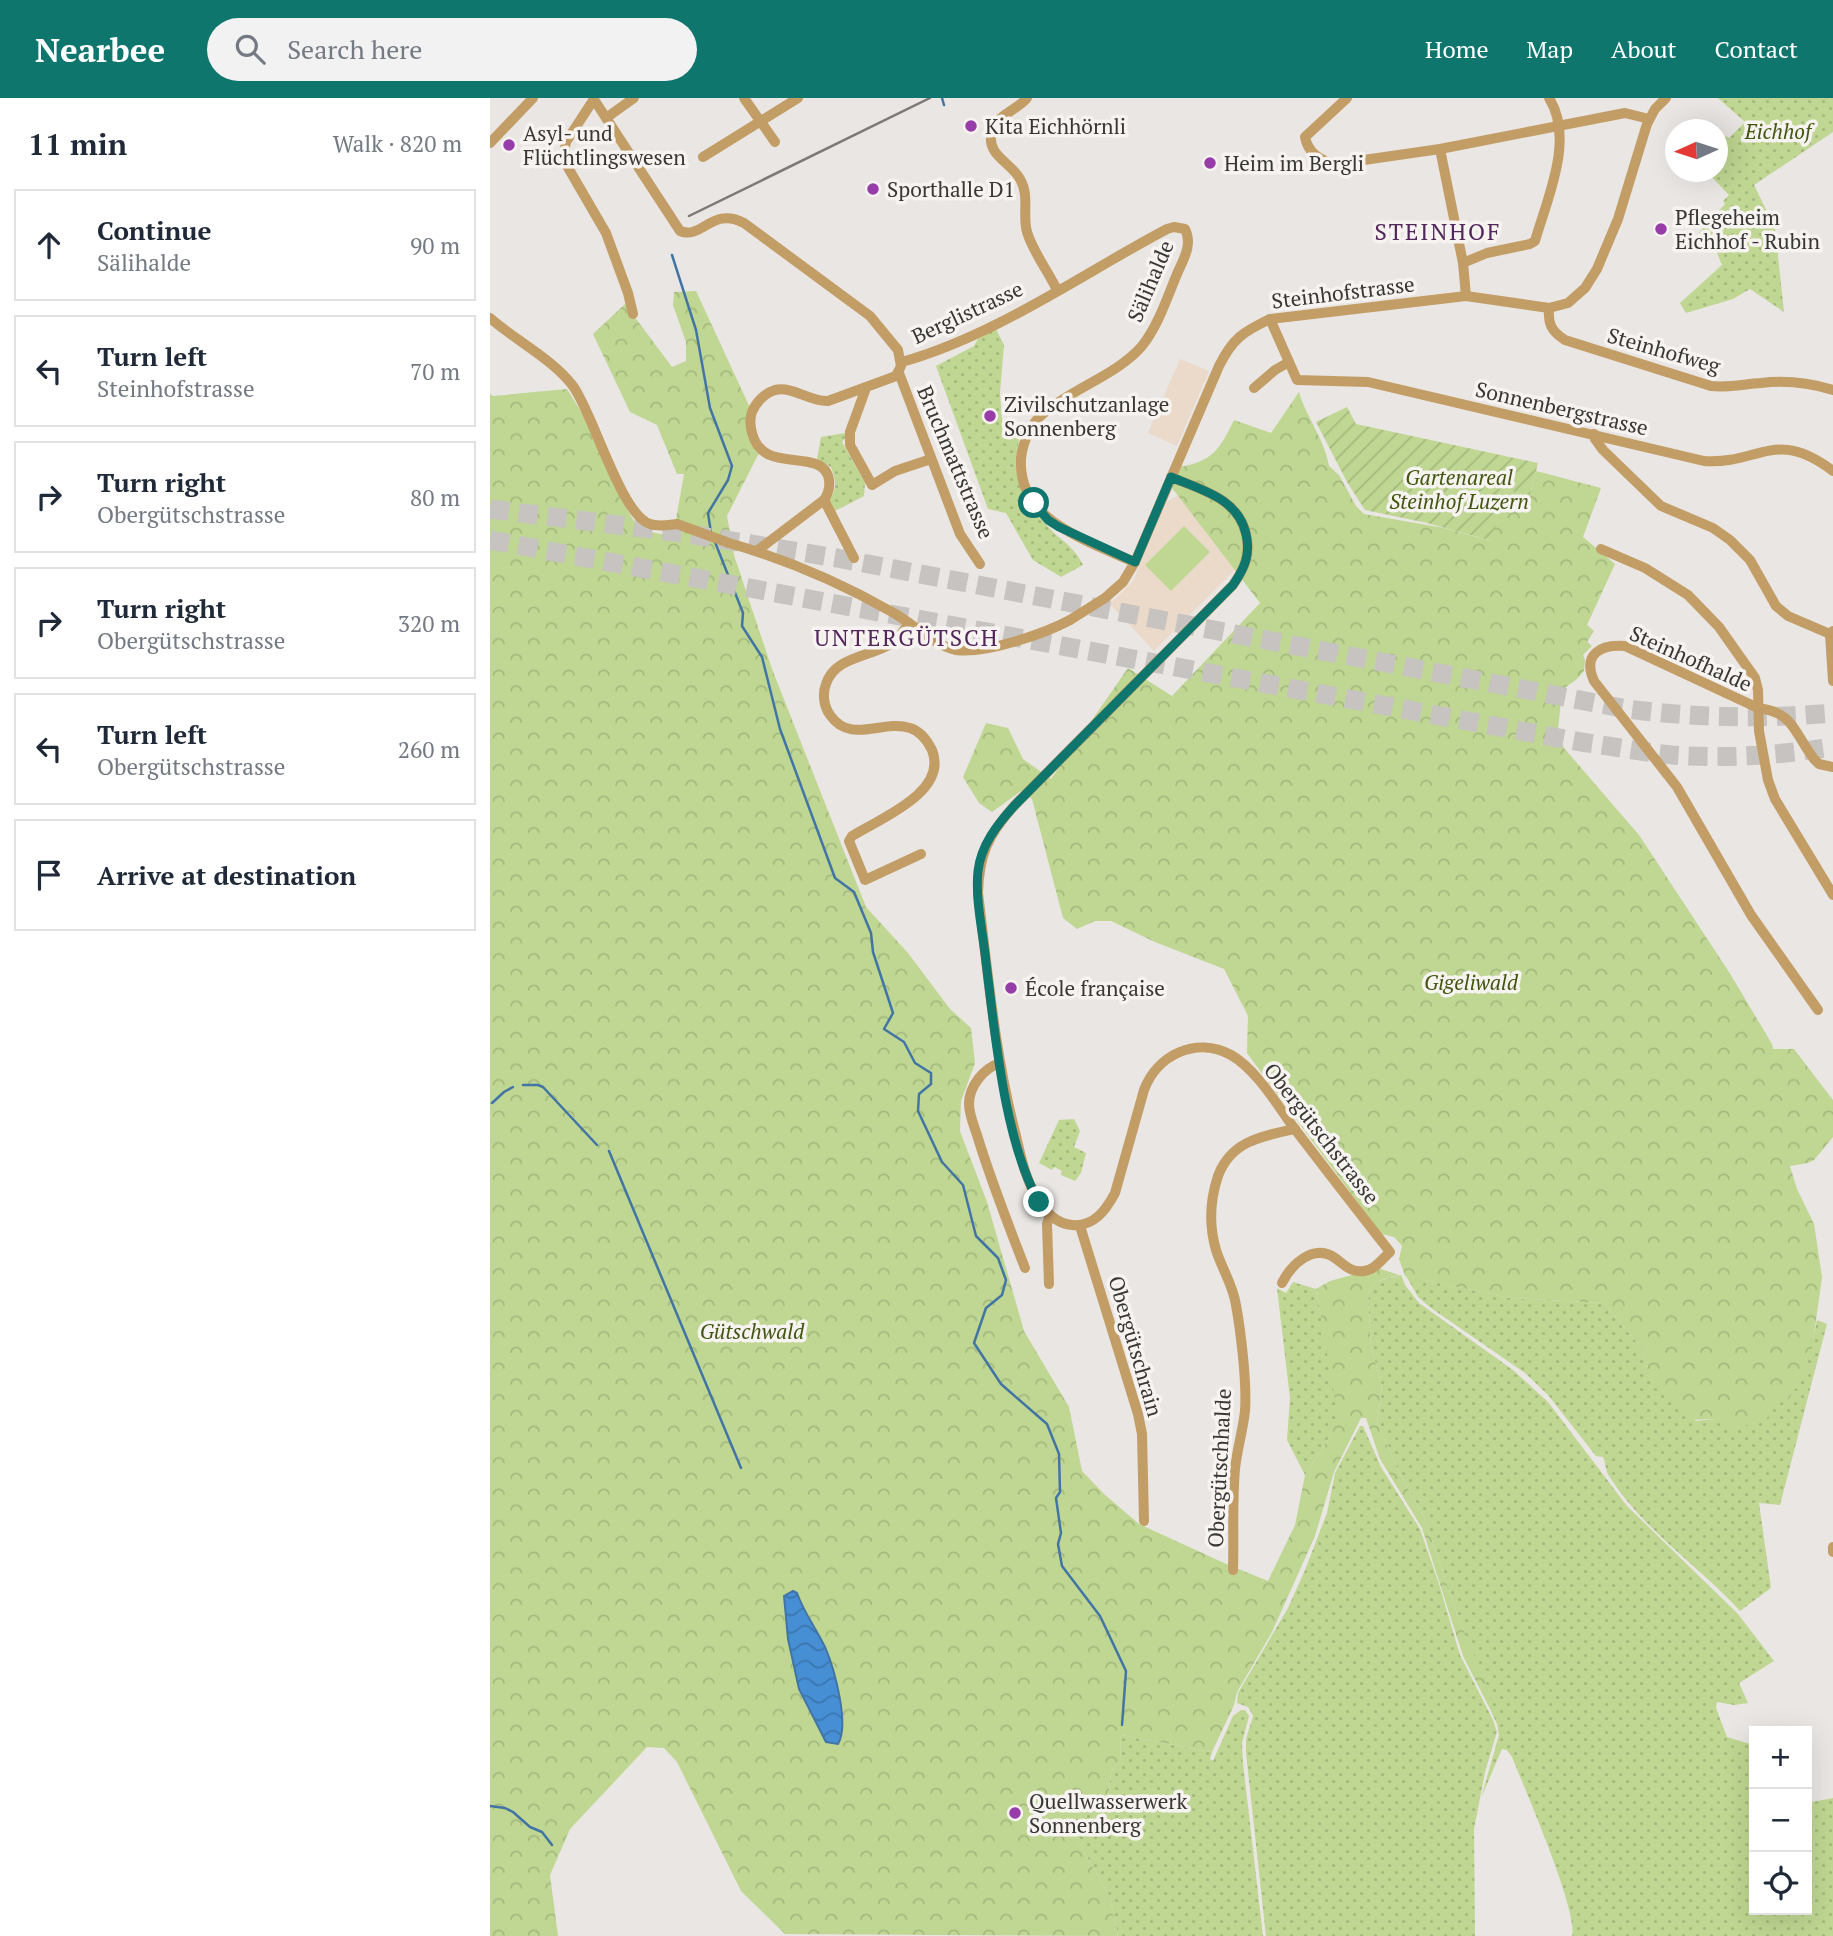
<!DOCTYPE html>
<html lang="en">
<head>
<meta charset="utf-8">
<style>
  :root { --surface:#fff; --page:#f2f2f3; --text:#1f2937; --muted:#747a83; --line:#e0e1e3; --accent:#0f766e }
  body { margin:0; font-family:"PT Serif",serif; background:var(--page); color:var(--text) }
  .controls { position:absolute; right:21px; bottom:21px; display:grid; overflow:hidden; border-radius:0px; box-shadow:0 7px 28px #0002 }
  .controls button { width:63px; height:63px; display:grid; place-items:center; padding:0; border:0; border-bottom:2px solid var(--line); background:var(--surface); color:var(--text); font:35px sans-serif }
  .compass { position:absolute; left:1175px; top:21px; width:63px; height:63px; border-radius:50%; background:var(--surface); box-shadow:0 7px 28px #0002; rotate:267deg }
  .stop { position:absolute; width:21px; height:21px; margin:-16px; border:5px solid #0f766e; border-radius:50%; background:#fff }
  .stop.end { background:#0f766e; border-color:#fff; box-shadow:0 2px 7px #0008 }
  .list { margin:0; padding:0; list-style:none }
  h2 { display:flex; justify-content:space-between; align-items:center; height:91px; margin:0; padding:0 28px; font-size:30px }
  h2 small { font-size:23px; font-weight:400; color:var(--muted) }
  .list li { display:grid; grid-template-columns:46px 1fr auto; gap:21px; align-items:center; box-sizing:border-box; height:112px; margin:0 14px 14px; padding:0 14px; border:2px solid var(--line); border-radius:0px }
  .list b { display:block; font-size:26px; white-space:nowrap }
  .list p { margin:0; font-size:23px; white-space:nowrap; color:var(--muted) }
  .list em { font-size:23px; font-style:normal; color:var(--muted) }
  .icon { flex:none; width:38px; height:38px; fill:none; stroke:currentColor; stroke-width:2; stroke-linecap:round; stroke-linejoin:round }
  .map { position:relative; flex:none; width:1343px; height:1838px; overflow:hidden }
  header { display:flex; align-items:center; gap:42px; box-sizing:border-box; height:98px; padding:0 35px; background:var(--accent); color:#fff }
  header strong { font-size:33px }
  nav { display:flex; gap:38px; margin-inline-start:auto; font-size:24px }
  .search { width:490px; height:63px; background:var(--page); display:flex; align-items:center; gap:18px; box-sizing:border-box; padding:0 24px; border-radius:38px; color:var(--muted); font-size:26px }
  main { display:flex }
  aside { flex:1; background:var(--surface) }
  .map>svg:first-child { display:block }
  .education { fill:#ebd9c9 }
  .grass { fill:url(#grass-dots) }
  .forest { fill:url(#forest-crowns); fill-rule:evenodd }
  .garden { fill:url(#garden-furrows) }
  .pitch { fill:#bfd792 }
  .water { fill:url(#water-waves); stroke:#4275a5; stroke-width:2 }
  .lines { fill:none; stroke-linecap:round; stroke-linejoin:round }
  .stream { stroke:#4275a5; stroke-width:2.5 }
  .highway-tunnel { stroke:#c6c3c0; stroke-width:19; stroke-dasharray:19 10; stroke-linecap:butt }
  .street { stroke:#c39d66; stroke-width:10 }
  .rail { stroke:#7b7a77; stroke-width:2.5 }
  .street-bridge { stroke:#c39d66; stroke-width:10 }
  .route { stroke:#0f766e; stroke-width:9 }
  .poi-dot { fill:#973da9; stroke:#f6f3f0; stroke-width:2.5 }
  .labels { text-anchor:middle; dominant-baseline:central; stroke-width:7; stroke-linejoin:round; paint-order:stroke }
  .poi-label { font-size:21px; fill:#383735; stroke:#f6f3f0; text-anchor:start }
  .park-label { font-size:21px; font-style:italic; fill:#425610; stroke:#f6f3f0 }
  .street-label { font-size:21px; fill:#383735; stroke:#f6f3f0 }
  .neighbourhood-label { font-size:23px; letter-spacing:2px; fill:#52275b; stroke:#f6f3f0 }
</style>
</head>
<body>
<header>
<strong>Nearbee</strong>
<div class="search"><svg class="icon" aria-label="search" viewBox="0 0 24 24"><circle cx="10" cy="10" r="6"/><path d="M15 15l6 6"/></svg>Search here</div>
<nav><a>Home</a><a>Map</a><a>About</a><a>Contact</a></nav>
</header>
<main>
<aside>
<h2>11 min<small>Walk · 820 m</small></h2>
<ul class="list">
<li><svg class="icon" aria-label="ahead" viewBox="0 0 24 24"><path d="M12 20V5M6 11l6-6 6 6"/></svg><div><b>Continue</b><p>Sälihalde</p></div><em>90 m</em></li>
<li><svg class="icon" aria-label="left" viewBox="0 0 24 24"><path d="M17 20v-9H6M10 6l-5 5 5 5"/></svg><div><b>Turn left</b><p>Steinhofstrasse</p></div><em>70 m</em></li>
<li><svg class="icon" aria-label="right" viewBox="0 0 24 24"><path d="M7 20v-9h11M14 6l5 5-5 5"/></svg><div><b>Turn right</b><p>Obergütschstrasse</p></div><em>80 m</em></li>
<li><svg class="icon" aria-label="right" viewBox="0 0 24 24"><path d="M7 20v-9h11M14 6l5 5-5 5"/></svg><div><b>Turn right</b><p>Obergütschstrasse</p></div><em>320 m</em></li>
<li><svg class="icon" aria-label="left" viewBox="0 0 24 24"><path d="M17 20v-9H6M10 6l-5 5 5 5"/></svg><div><b>Turn left</b><p>Obergütschstrasse</p></div><em>260 m</em></li>
<li><svg class="icon" aria-label="arrive" viewBox="0 0 24 24"><path d="M6 21V4h12l-3 4 3 4H6"/></svg><div><b>Arrive at destination</b></div></li>
</ul>
</aside>
<div class="map">
<svg width="1343" height="1838" viewBox="0 0 1343 1838">
  <defs>
    <pattern id="grass-dots" width="8" height="8" patternUnits="userSpaceOnUse" patternTransform="scale(1.75)"><rect width="8" height="8" fill="#bfd792"/><path d="M2 2h.1M6 6h.1" fill="none" stroke="#a5b97e" stroke-width="1.8" stroke-linecap="round"/></pattern>
    <pattern id="forest-crowns" width="20" height="18" patternUnits="userSpaceOnUse" patternTransform="scale(1.75)"><rect width="20" height="18" fill="#bfd792"/><path d="M2 6a3 3 0 1 1 6 0M12 15a3 3 0 1 1 6 0" fill="none" stroke="#a5b97e"/></pattern>
    <pattern id="garden-furrows" width="10" height="10" patternUnits="userSpaceOnUse" patternTransform="scale(1.75)"><rect width="10" height="10" fill="#bfd792"/><path d="M-1 1l2-2M0 10L10 0M9 11l2-2" fill="none" stroke="#a5b97e"/></pattern>
    <pattern id="water-waves" width="16" height="10" patternUnits="userSpaceOnUse" patternTransform="scale(1.75)"><rect width="16" height="10" fill="#468fd5"/><path d="M0 5q4-4 8 0t8 0" fill="none" stroke="#3b76ae"/></pattern>
  </defs>
  <rect width="100%" height="100%" fill="#e9e6e3"/>
  <g class="education">
    <polygon points="690,261 719,273 687,348 658,335"/>
    <polygon points="688,397 745,472 664,553 620,506 643,483 677,404"/>
  </g>
  <g class="grass">
    <polygon points="1228,0 1343,0 1343,34 1264,87 1285,130 1294,214 1260,191 1243,201 1196,215 1190,205 1232,167 1225,150 1209,135 1235,106 1233,103 1239,97 1217,74 1227,74 1228,46 1236,38 1239,40 1255,24"/>
    <path d="M506,231L514,247L510,295L513,336L529,341C528,350 525,360 526,369C528,392 548,419 564,435C576,445 586,452 593,467L571,479L543,462L516,415L498,411L446,268L484,248L488,241Z"/>
    <path d="M355,335L356,339L352,344L375,385L374,398L343,414L338,404C348,391 346,383 341,369L327,361L331,339Z"/>
    <polygon points="584,1021 590,1033 584,1049 596,1055 591,1075 585,1083 571,1077 572,1073 564,1069 562,1072 549,1065 569,1022"/>
    <path d="M911,1177L915,1187L929,1205L1023,1272L1058,1304L1137,1408L1248,1516L1284,1563L1249,1585L1258,1605L1244,1607L1227,1604L1226,1610L1237,1639L1260,1646L1264,1651V1812H1317V1702L1322,1704L1343,1700V1838H1082C1089,1815 1034,1689 1022,1659L1017,1652L1012,1651L991,1700L1009,1637L1007,1626L999,1609L1000,1597L969,1521L934,1419L910,1376L887,1325L892,1289L881,1248L878,1196L885,1184Z"/>
    <path d="M916,1178L1020,1200L1114,1205L1150,1248L1158,1272L1206,1323L1225,1321L1298,1302C1316,1275 1321,1253 1327,1222L1337,1226L1290,1407L1269,1405L1281,1490L1250,1513C1208,1467 1153,1432 1119,1378C1115,1371 1116,1366 1113,1359L1106,1358L1058,1297L1035,1275L941,1210L928,1199Z"/>
    <polygon points="803,1184 826,1191 849,1319 839,1340 815,1377 797,1342 800,1300 787,1190 796,1195"/>
    <polygon points="870,1328 873,1328 891,1369 930,1431 949,1486 970,1557 1003,1622 1007,1634 995,1674 984,1731 985,1838 776,1838 756,1655 756,1641 763,1618 758,1609 747,1605 748,1595 798,1510 815,1472 837,1415 845,1375"/>
    <polygon points="751,1612 755,1612 759,1618 752,1645 753,1665 773,1838 628,1838 620,1799 584,1736 592,1715 607,1715 617,1709 621,1674 630,1664 631,1637 722,1654 720,1661 723,1663 743,1618"/>
  </g>
  <g class="forest">
    <path d="M206,193L262,314L271,351L237,418L244,457L282,571L376,809L418,855L460,911L481,930L485,965L471,1003L470,1033L497,1104L534,1233L579,1309L592,1373L614,1396L649,1426L734,1465L778,1483L805,1427L815,1377L839,1340L848,1319L826,1191L840,1183L888,1170L909,1177L885,1184L878,1196L881,1248L892,1289L887,1325L910,1376L934,1419L969,1521L1001,1597L999,1609L973,1558L932,1430L890,1361L876,1320H871L844,1374L825,1438L782,1534L747,1594L744,1607L722,1654L631,1637L630,1664L621,1674L617,1709L607,1715H592L584,1736L620,1799L628,1838L295,1836L251,1793L187,1664L174,1650L157,1649L80,1731L60,1777L68,1838H0V296L3,298L77,291L111,346L113,361L130,399L147,428L156,433L186,439L188,430L186,421L194,376H187L167,327L140,314L103,236L135,206L182,269L196,263V244L183,207L184,194ZM307,1495C314,1515 326,1530 335,1549C344,1569 347,1592 353,1614L309,1591L298,1541V1523Z"/>
    <path d="M809,294C816,319 835,342 839,368L849,377L866,408L874,416L954,430L1001,443L1015,392L1040,397L1046,373L1111,390L1093,439L1125,466L1097,527L1104,533L1097,544L1102,548L1093,557L1095,562L1094,573L1087,581L1076,589L1071,603L1068,632L1074,650L1149,737L1239,874L1282,946L1283,951H1304L1343,1002V1039L1324,1062L1318,1065L1300,1068L1307,1091L1324,1126L1332,1179L1322,1251L1312,1281L1298,1302L1282,1308L1276,1323C1260,1326 1237,1335 1225,1321L1198,1322L1169,1291L1158,1272L1150,1248L1114,1205L1020,1200L915,1178L909,1161L912,1148L904,1139L892,1136L889,1133L757,955L758,918L734,871L665,844L621,823H605L587,831L573,820L542,701L531,693L502,714L489,705L473,679L496,625L518,630L533,661L561,681L638,570L682,598L770,505L679,386L690,369C723,363 730,351 744,322L781,335Z"/>
  </g>
  <polygon class="garden" points="857,309 866,326 1048,365 1040,397 1015,392 1002,443 937,425 875,412 857,384 826,324"/>
  <polygon class="pitch" points="694,428 720,454 681,493 655,467"/>
  <path class="water" d="M303,1493L307,1495C314,1515 326,1530 335,1549C344,1570 360,1626 348,1646L336,1644L309,1591L298,1541L294,1498Z"/>
  <g class="lines">
    <g class="stream">
      <polyline points="452,0 454,7"/>
      <polyline points="182,157 206,232 220,310 242,368 238,382 218,415 221,435"/>
      <polyline points="225,444 253,515 252,528 272,559 290,631 345,780 364,794 381,835 383,854 403,915 394,931 414,944 425,965 441,975 441,986 429,996 428,1013 452,1064 473,1087 486,1138 508,1160 516,1182 512,1197 496,1210 484,1245 511,1286 557,1326 569,1356 570,1394 566,1400 571,1435 568,1446 572,1468 610,1518 636,1573 632,1627"/>
      <polyline points="33,987 48,987 53,989 107,1047"/>
      <polyline points="2,1005 14,994 23,989"/>
      <polyline points="119,1053 251,1370"/>
      <polyline points="0,1708 15,1710 23,1714 40,1729 52,1734 62,1747"/>
    </g>
    <g class="highway-tunnel">
      <path d="M0,411L192,435L347,460L1137,611C1207,620 1273,621 1343,615"/>
      <path d="M0,442L1091,644C1121,648 1151,654 1182,657C1236,661 1289,657 1343,649"/>
    </g>
    <g class="street">
      <path d="M103,0L190,133C212,142 222,108 254,125L380,218L408,252L411,268L406,278L338,303C320,304 303,288 285,292C275,295 266,304 262,314C260,320 260,328 262,335C271,368 302,358 326,366C342,372 342,390 334,402L268,452"/>
      <polyline points="254,0 285,44"/>
      <path d="M537,0C527,12 507,17 502,33C495,57 521,64 530,81C540,98 532,117 537,134C543,154 558,173 567,192"/>
      <path d="M857,0L815,39C818,55 831,63 846,66L950,51L1135,15L1159,21"/>
      <polyline points="104,1 76,44 73,61 116,135 138,195 143,216"/>
      <polyline points="116,20 144,0"/>
      <polyline points="0,45 43,0"/>
      <polyline points="950,51 973,165 976,198"/>
      <polyline points="213,59 308,0"/>
      <path d="M973,165L997,155L1040,146L1045,143C1057,101 1085,41 1059,0"/>
      <path d="M1059,210C1058,226 1061,233 1075,242L1221,288C1239,290 1254,286 1271,285C1296,282 1320,285 1343,292"/>
      <path d="M0,220C25,242 64,262 83,288C103,315 131,417 160,426C168,429 178,427 187,426"/>
      <path d="M780,221L807,282L878,284L1214,363C1269,367 1285,329 1343,373"/>
      <path d="M412,264C505,238 592,176 677,131L684,129L695,131C703,147 693,162 687,176C677,200 668,228 652,248C628,276 584,290 555,314C541,325 533,343 531,360C528,408 568,430 605,447C618,452 631,459 645,464"/>
      <polyline points="409,275 470,436 490,466"/>
      <polyline points="376,290 360,334 360,347 382,387 405,373 441,361"/>
      <polyline points="764,290 785,272 799,264"/>
      <polyline points="1104,336 1105,341 1113,352 1171,408 1223,430 1240,442 1260,462 1286,508 1298,518 1340,536"/>
      <path d="M681,379C711,392 748,400 756,436C761,457 754,471 743,487L524,708C498,737 489,757 488,795C498,876 505,958 526,1038C531,1059 536,1084 549,1103C556,1114 567,1126 582,1127C604,1129 616,1112 625,1095L654,992C667,957 706,938 741,957C766,971 788,1008 804,1030C836,1072 868,1113 900,1154C892,1161 885,1172 874,1173C860,1175 854,1166 845,1160C823,1145 801,1167 792,1185"/>
      <polyline points="334,402 364,460"/>
      <path d="M239,445C295,461 351,485 402,514C421,524 445,548 466,552C495,556 554,536 580,522"/>
      <polyline points="1111,451 1155,470 1198,497 1229,529 1265,580 1268,592 1269,633 1278,682 1285,701 1343,797"/>
      <path d="M615,500L633,484L645,464L729,268C743,240 753,234 780,221L976,198L1059,210L1078,205L1095,190L1107,171L1128,121L1157,26L1165,11L1176,0"/>
      <path d="M419,525C414,532 409,541 402,545C381,559 345,558 336,586C332,596 334,609 340,617C361,647 392,621 420,630C430,633 437,642 442,652C459,694 389,721 362,738L359,743L375,782L431,756"/>
      <polyline points="1343,533 1340,536 1343,583"/>
      <path d="M1328,912L1261,817L1187,689L1104,583C1092,556 1111,546 1135,548L1268,610C1304,614 1304,635 1324,661L1329,666L1343,669"/>
      <path d="M510,965C494,970 479,988 479,1006C479,1016 484,1028 487,1037C501,1083 518,1126 535,1170"/>
      <polyline points="590,1128 648,1316 652,1336 654,1423"/>
      <polyline points="559,1186 557,1126 560,1117"/>
      <polyline points="1343,1449 1343,1454"/>
      <path d="M743,1472C744,1438 742,1404 745,1371C747,1351 753,1332 755,1313C757,1285 751,1235 746,1207C743,1187 732,1171 726,1152C719,1128 720,1102 728,1078C741,1043 772,1038 805,1031"/>
    </g>
    <polyline class="rail" points="199,118 440,0"/>
    <g class="street-bridge">
      <polyline points="187,426 239,445"/>
      <polyline points="580,522 615,500"/>
    </g>
  </g>
  <g class="lines">
    <path class="route" d="M544,405L558,422L569,429L645,464L681,379C711,392 748,400 756,436C761,457 754,471 743,487L524,708C507,727 491,747 488,773C485,802 493,834 496,864C505,935 514,1042 549,1104"/>
  </g>
  <g class="poi-dot">
    <circle cx="481" cy="28" r="7"/>
    <circle cx="19" cy="47" r="7"/>
    <circle cx="720" cy="65" r="7"/>
    <circle cx="383" cy="91" r="7"/>
    <circle cx="1171" cy="131" r="7"/>
    <circle cx="500" cy="318" r="7"/>
    <circle cx="521" cy="890" r="7"/>
    <circle cx="525" cy="1715" r="7"/>
  </g>
  <g class="labels">
    <g class="poi-label">
      <text x="495" y="28">Kita Eichhörnli</text>
      <text x="33" y="35">Asyl- und<tspan x="33" dy="24">Flüchtlingswesen</tspan></text>
      <text x="734" y="65">Heim im Bergli</text>
      <text x="397" y="91">Sporthalle D1</text>
      <text x="1185" y="119">Pflegeheim<tspan x="1185" dy="24">Eichhof - Rubin</tspan></text>
      <text x="514" y="306">Zivilschutzanlage<tspan x="514" dy="24">Sonnenberg</tspan></text>
      <text x="535" y="890">École française</text>
      <text x="539" y="1703">Quellwasserwerk<tspan x="539" dy="24">Sonnenberg</tspan></text>
    </g>
    <g class="park-label">
      <text x="1288" y="33">Eichhof</text>
      <text x="969" y="379">Gartenareal<tspan x="969" dy="24">Steinhof Luzern</tspan></text>
      <text x="981" y="884">Gigeliwald</text>
      <text x="262" y="1233">Gütschwald</text>
    </g>
    <g class="street-label">
      <text transform="translate(660 183) rotate(-67)">Sälihalde</text>
      <text transform="translate(853 194) rotate(-7)">Steinhofstrasse</text>
      <text transform="translate(477 214) rotate(-25)">Berglistrasse</text>
      <text transform="translate(1174 252) rotate(16)">Steinhofweg</text>
      <text transform="translate(1072 310) rotate(13)">Sonnenbergstrasse</text>
      <text transform="translate(466 364) rotate(67)">Bruchmattstrasse</text>
      <text transform="translate(1201 560) rotate(24)">Steinhofhalde</text>
      <text transform="translate(832 1035) rotate(52)">Obergütschstrasse</text>
      <text transform="translate(646 1248) rotate(74)">Obergütschrain</text>
      <text transform="translate(729 1370) rotate(-87)">Obergütschhalde</text>
    </g>
    <g class="neighbourhood-label">
      <text x="948" y="133">STEINHOF</text>
      <text x="417" y="539">UNTERGÜTSCH</text>
    </g>
  </g>
</svg>
<div class="controls">
<button>+</button>
<button>−</button>
<button><svg class="icon" aria-label="locate" viewBox="0 0 24 24"><circle cx="12" cy="12" r="6"/><path d="M12 2v4M12 18v4M2 12h4M18 12h4"/></svg></button>
</div>
<svg class="compass" viewBox="-18 -18 36 36"><path d="M0-13l5 13h-10z" fill="#e53935"/><path d="M0 13l5-13h-10z" fill="#747a83"/></svg>
<div class="stop" style="left:544px;top:405px"></div>
<div class="stop end" style="left:549px;top:1104px"></div>
</div>
</main>
</body>
</html>
